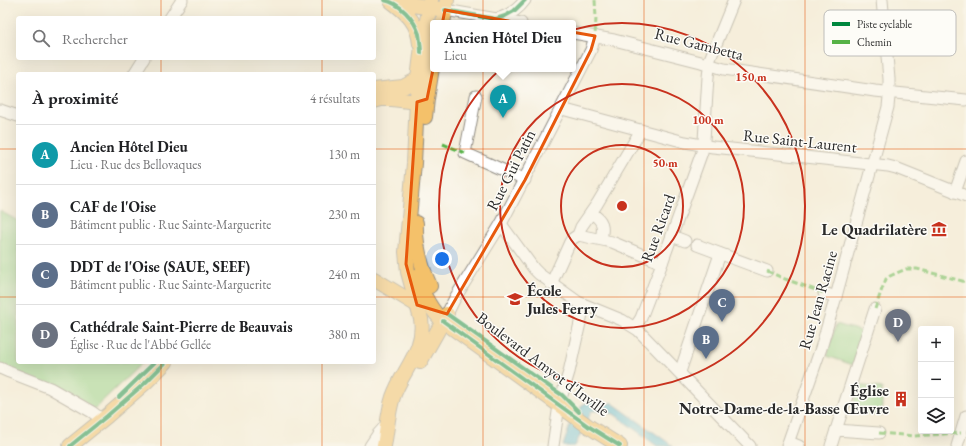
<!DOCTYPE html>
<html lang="fr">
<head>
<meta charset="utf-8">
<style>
  :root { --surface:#fff; --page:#f2f2f2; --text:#202124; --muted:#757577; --line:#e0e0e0; --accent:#ea580c }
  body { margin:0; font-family:"EB Garamond",serif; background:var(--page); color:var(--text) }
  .controls { position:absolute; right:12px; bottom:12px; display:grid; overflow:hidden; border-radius:4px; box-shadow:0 4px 16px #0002 }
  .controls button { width:36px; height:36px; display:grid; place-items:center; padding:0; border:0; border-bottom:1px solid var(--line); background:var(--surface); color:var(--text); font:20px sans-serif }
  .you { position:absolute; left:442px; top:259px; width:14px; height:14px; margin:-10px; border:3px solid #fff; border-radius:50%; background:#1a73e8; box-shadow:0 0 0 6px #1a73e833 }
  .badge { display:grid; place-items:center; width:26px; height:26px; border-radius:50%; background:var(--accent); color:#fff; font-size:13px; font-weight:700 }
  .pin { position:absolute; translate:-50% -33px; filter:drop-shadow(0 1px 2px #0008) }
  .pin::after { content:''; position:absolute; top:21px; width:14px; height:12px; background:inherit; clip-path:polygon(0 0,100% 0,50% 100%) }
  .popup { position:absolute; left:430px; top:20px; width:146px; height:52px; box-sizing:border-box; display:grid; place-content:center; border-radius:4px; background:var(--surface); filter:drop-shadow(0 1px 3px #0005); font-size:13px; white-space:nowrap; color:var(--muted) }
  .popup b { font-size:15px; color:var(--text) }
  .popup::after { content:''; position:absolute; left:50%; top:100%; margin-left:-8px; border:8px solid transparent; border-top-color:var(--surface) }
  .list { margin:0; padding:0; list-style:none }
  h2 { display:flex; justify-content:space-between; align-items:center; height:52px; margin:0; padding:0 16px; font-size:17px }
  h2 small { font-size:13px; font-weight:400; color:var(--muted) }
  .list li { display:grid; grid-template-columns:26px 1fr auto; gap:12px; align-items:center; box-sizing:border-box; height:60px; padding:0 16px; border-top:1px solid var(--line) }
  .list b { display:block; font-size:15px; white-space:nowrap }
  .list p { margin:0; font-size:13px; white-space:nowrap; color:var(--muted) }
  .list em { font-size:13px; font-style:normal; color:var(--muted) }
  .icon { flex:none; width:22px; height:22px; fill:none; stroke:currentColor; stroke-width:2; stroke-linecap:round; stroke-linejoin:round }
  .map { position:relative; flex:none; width:966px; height:446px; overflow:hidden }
  .search { position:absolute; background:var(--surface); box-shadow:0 4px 16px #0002; left:16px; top:16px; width:360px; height:44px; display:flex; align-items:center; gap:10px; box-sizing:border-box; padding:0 14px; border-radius:4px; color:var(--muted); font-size:15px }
  .panel { position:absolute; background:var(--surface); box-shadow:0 4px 16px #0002; left:16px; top:72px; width:360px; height:292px; border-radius:4px }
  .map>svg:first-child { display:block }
  .green { fill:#93d38a; stroke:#5f7f5a }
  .water { fill:#57b8d5; stroke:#417280 }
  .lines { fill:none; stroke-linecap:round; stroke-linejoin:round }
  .minor-casing { stroke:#908c83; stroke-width:13 }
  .major-casing { stroke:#908c83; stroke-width:16 }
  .minor { stroke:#fff; stroke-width:11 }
  .major { stroke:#f4c16b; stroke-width:14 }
  .quiet { stroke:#56b246; stroke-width:3; stroke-dasharray:6 3; stroke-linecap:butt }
  .cycleway-casing { stroke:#fdfcf7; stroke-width:6 }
  .cycleway { stroke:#00873e; stroke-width:4 }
  .marked { fill:none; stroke:#e8590c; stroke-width:3; stroke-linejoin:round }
  .grid { fill:none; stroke:#e8590c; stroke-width:1; stroke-opacity:0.55 }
  .ring { fill:none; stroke:#c8321e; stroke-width:2 }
  .labels { text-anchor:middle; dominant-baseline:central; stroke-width:3; stroke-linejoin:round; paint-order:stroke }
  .street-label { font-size:16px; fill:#2b2b2b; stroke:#fdfcf7 }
  .poi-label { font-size:16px; font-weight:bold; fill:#2b2b2b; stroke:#fdfcf7; text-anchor:end }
  .key { fill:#fdfcf7; stroke:#bebdba; stroke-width:1 }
  .key-label { font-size:11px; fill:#2b2b2b }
  .centre { fill:#c8321e; stroke:#fdfcf7; stroke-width:2 }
  .ring-label { font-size:12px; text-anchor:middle; font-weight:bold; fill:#c8321e; stroke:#fdfcf7; stroke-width:3; stroke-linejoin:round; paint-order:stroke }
</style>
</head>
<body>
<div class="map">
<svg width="966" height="446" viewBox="0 0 966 446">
  <rect width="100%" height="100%" fill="#fdfcf7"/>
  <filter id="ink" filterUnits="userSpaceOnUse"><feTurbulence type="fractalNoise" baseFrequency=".025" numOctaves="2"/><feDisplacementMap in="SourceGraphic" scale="8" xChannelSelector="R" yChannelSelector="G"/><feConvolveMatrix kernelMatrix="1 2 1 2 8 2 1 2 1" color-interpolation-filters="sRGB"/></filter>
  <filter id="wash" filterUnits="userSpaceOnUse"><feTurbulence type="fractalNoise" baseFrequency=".012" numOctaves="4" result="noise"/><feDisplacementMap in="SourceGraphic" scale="16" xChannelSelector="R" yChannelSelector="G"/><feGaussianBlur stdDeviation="0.9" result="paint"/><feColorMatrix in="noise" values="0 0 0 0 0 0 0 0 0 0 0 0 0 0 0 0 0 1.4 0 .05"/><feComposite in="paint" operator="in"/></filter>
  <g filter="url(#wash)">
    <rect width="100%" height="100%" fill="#f5eedb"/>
    <g class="green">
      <polygon points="0,211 18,221 18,362 143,362 94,409 0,365"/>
      <polygon points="836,324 864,332 853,365 827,356"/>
      <polygon points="857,385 882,388 882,416 853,412"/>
    </g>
    <path class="water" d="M588,402H601L609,404L611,402L673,446H657L614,414C606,412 599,410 591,411L590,414L575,446H563L571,422H574L582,405Z"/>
  </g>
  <g filter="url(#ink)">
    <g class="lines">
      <defs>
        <g id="minor">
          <polyline points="445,10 521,23"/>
          <polyline points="170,18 182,0"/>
          <path d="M496,19C508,16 518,10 525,0"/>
          <polyline points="573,33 614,40 701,62 724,69 875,91 966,100"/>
          <polyline points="134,74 144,58"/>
          <polyline points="476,96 465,153 525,180"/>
          <polyline points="562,109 685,142 713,147 888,166 896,168 966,196"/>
          <polyline points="0,110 18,116"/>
          <polyline points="955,192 966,161"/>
          <path d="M591,213C603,220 604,226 601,239"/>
          <polyline points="501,224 534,269 539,274 578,302 622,320 638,330 750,446"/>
          <polyline points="578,235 612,242 662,263"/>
          <polyline points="672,236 685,241"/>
          <polyline points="697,245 767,271"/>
          <polyline points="551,284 570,242 572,239 578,235 581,227 597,204 641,130"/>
          <polyline points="824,293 836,297"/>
          <polyline points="447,314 455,298 501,224 591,50 595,36"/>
          <polyline points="635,327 641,318 662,263 702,152 704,140 708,77 710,59 734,0"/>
          <polyline points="0,368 9,372 50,388 92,412 103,420"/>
          <polyline points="680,372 720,254"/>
          <polyline points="836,430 875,309"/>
          <polyline points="789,442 799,446"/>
          <polyline points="370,446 378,434 388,423"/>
          <polyline points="553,446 559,405 569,372 584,305"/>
          <polyline points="787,446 821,348 835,300 888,107 889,97 889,79 882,0"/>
          <polyline points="831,446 836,430 879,433"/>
          <polyline points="957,446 966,416"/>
        </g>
        <g id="major">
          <path d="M391,1C407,13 418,23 420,44"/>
          <polyline points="394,2 445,10"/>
          <polyline points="443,23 447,0"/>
          <polyline points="431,70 433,42"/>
          <polyline points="374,90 403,87 418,79"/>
          <polyline points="374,101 381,99 392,99 417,102 421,102 425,100"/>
          <polyline points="425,117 427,99 433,62"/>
          <path d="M416,223C415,246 421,266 430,286"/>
          <path d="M416,276C422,292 430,310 443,321L588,426L620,446"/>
          <polyline points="374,279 417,305 421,307"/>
          <polyline points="420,362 447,314"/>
          <polyline points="70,446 107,416 145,383 166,362"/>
          <path d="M384,446C387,430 388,412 393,397C402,370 426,350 421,319L408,272L406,252L414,163L418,79L422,46L431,0"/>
        </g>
      </defs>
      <use href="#minor" class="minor-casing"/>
      <use href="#major" class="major-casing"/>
      <use href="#minor" class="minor"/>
      <use href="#major" class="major"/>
      <g class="quiet">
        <polyline points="595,0 596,18 595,36"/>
        <polyline points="443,144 465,153"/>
        <polyline points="767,271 785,279 824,293"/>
        <polyline points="875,309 882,289 886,279 890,276 899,272 906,269 917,269 966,282"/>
        <polyline points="879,433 914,436 961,433"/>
      </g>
      <defs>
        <g id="cycleway">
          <path d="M384,0C400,3 414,19 419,34C420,41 421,47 421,53"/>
          <polyline points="445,10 496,19 505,16 514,11 525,0"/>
          <polyline points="447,314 550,387 562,395 579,412"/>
          <polyline points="443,321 588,426 620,446"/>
          <polyline points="119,397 155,362"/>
          <polyline points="70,446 107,416 145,383 166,362"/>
        </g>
      </defs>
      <use href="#cycleway" class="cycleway-casing"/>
      <use href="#cycleway" class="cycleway"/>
    </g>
  </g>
  <path d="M0 0H966V446H0ZM445,10L595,36L591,50L525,180L447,314L417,305L406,264L417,102L427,99Z" fill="#f5eedb" fill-opacity=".55" fill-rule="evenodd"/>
  <path class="marked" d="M445,10L595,36L591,50L525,180L447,314L417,305L406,264L417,102L427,99Z"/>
  <path class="grid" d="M161,0V18M322,0V18M483,0V446M644,0V446M805,0V446M161,58V74M322,58V74M0,149H18M374,149H966M0,297H18M374,297H966M161,362V446M322,362V446"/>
  <g class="ring">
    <circle cx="622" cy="206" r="61"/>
    <circle cx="622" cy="206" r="122"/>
    <circle cx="622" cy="206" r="183"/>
  </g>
  <defs>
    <symbol id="museum-bare" viewBox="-9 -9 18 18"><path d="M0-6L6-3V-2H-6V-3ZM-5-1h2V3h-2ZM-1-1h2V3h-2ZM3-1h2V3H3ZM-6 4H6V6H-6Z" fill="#c8321e" stroke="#fdfcf7" stroke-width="2.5" paint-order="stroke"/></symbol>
    <symbol id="school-bare" viewBox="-9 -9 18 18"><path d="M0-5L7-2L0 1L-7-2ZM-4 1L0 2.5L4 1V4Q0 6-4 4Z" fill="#c8321e" stroke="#fdfcf7" stroke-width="2.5" paint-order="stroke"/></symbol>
    <symbol id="building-bare" viewBox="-9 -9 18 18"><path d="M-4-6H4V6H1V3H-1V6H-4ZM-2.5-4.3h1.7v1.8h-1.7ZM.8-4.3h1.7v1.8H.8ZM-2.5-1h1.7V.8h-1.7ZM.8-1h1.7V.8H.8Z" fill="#c8321e" stroke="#fdfcf7" stroke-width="2.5" paint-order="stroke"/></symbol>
  </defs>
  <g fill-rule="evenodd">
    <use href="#museum-bare" x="928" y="218" width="22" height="22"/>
    <use href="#school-bare" x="504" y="288" width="22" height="22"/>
    <use href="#building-bare" x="890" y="388" width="22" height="22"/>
  </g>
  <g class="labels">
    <g class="street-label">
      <text transform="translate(699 44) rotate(14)">Rue Gambetta</text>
      <text transform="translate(800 141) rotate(6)">Rue Saint-Laurent</text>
      <text transform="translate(511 170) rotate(-63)">Rue Gui Patin</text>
      <text transform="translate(658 228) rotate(-70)">Rue Ricard</text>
      <text transform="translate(818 300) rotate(-74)">Rue Jean Racine</text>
      <text transform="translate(543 364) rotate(37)">Boulevard Amyot d'Inville</text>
    </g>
    <g class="poi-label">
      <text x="927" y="229">Le Quadrilatère</text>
      <text x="527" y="290" text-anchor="start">École<tspan x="527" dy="18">Jules Ferry</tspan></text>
      <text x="889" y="390">Église<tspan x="889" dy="18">Notre-Dame-de-la-Basse Œuvre</tspan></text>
    </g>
  </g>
  <rect x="824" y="10" width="132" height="46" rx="6" class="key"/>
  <rect x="832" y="22" width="18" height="4" fill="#00873e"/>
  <rect x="832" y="40" width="18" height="4" fill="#56b246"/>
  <g class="key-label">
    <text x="857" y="28">Piste cyclable</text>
    <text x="857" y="46">Chemin</text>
  </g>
  <circle cx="622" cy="206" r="6" class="centre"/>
  <g class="ring-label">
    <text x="751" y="81">150 m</text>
    <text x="708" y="124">100 m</text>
    <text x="665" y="167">50 m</text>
  </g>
</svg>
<div class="controls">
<button>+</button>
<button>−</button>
<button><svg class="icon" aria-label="layers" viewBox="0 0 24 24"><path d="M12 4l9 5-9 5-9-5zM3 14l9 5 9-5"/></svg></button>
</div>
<div class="you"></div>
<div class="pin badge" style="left:503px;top:118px;background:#0f9aa8">A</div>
<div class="popup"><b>Ancien Hôtel Dieu</b>Lieu</div>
<div class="pin badge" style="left:706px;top:359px;background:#5c6f8a">B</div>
<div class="pin badge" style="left:722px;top:322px;background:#5c6f8a">C</div>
<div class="pin badge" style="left:898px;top:342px;background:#6b7280">D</div>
<div class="search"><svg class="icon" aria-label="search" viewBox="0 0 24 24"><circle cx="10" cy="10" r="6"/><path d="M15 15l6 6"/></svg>Rechercher</div>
<section class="panel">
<h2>À proximité<small>4 résultats</small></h2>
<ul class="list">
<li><span class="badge" style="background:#0f9aa8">A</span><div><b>Ancien Hôtel Dieu</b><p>Lieu · Rue des Bellovaques</p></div><em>130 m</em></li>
<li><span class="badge" style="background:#5c6f8a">B</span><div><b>CAF de l'Oise</b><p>Bâtiment public · Rue Sainte-Marguerite</p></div><em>230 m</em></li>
<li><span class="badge" style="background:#5c6f8a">C</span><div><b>DDT de l'Oise (SAUE, SEEF)</b><p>Bâtiment public · Rue Sainte-Marguerite</p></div><em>240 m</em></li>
<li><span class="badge" style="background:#6b7280">D</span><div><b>Cathédrale Saint-Pierre de Beauvais</b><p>Église · Rue de l'Abbé Gellée</p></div><em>380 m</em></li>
</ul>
</section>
</div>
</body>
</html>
